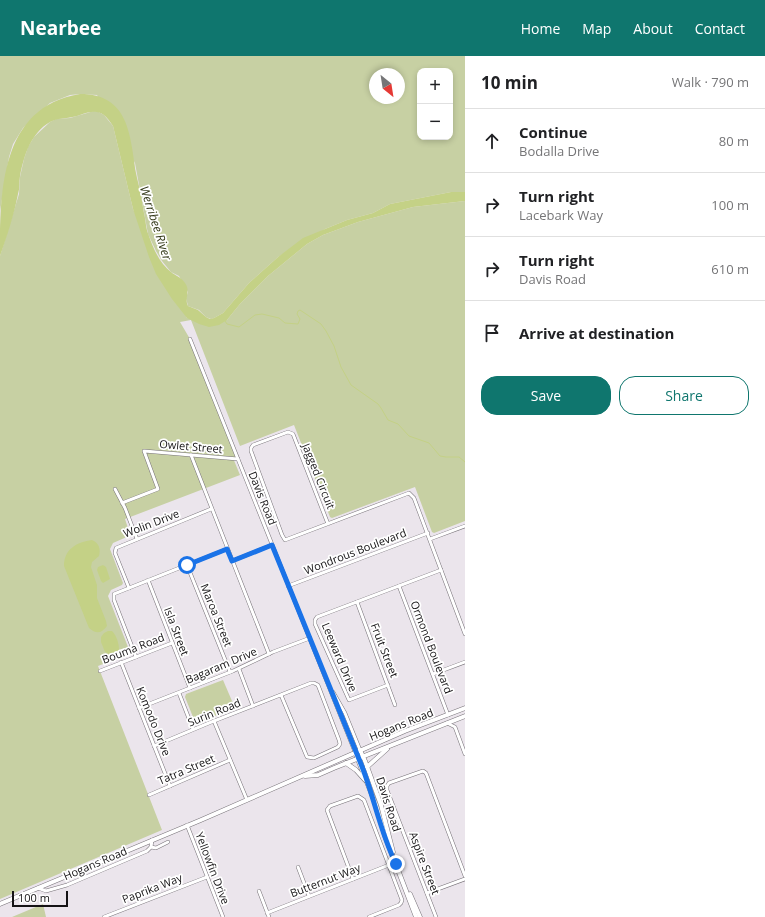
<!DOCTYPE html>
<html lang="en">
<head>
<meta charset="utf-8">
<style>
  :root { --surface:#fff; --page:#f2f2f2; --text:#202124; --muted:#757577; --line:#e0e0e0; --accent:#0f766e }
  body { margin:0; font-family:"Open Sans",sans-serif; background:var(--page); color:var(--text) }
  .controls { position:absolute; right:12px; top:12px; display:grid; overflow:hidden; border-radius:8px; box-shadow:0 2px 6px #0003 }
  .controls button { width:36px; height:36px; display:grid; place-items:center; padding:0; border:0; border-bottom:1px solid var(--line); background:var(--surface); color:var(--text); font:20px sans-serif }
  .compass { position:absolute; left:369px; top:12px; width:36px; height:36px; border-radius:50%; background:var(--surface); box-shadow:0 2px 6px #0003; rotate:150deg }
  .scale { position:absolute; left:12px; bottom:10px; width:56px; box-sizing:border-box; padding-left:4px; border:2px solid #151315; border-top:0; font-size:11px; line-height:14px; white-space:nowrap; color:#151315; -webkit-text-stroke:3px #fff; paint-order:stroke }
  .stop { position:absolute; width:12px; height:12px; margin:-9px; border:3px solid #1a73e8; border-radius:50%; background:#fff }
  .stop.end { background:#1a73e8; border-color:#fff; box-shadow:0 1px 4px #0008 }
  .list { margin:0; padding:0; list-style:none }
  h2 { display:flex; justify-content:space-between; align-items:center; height:52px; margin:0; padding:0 16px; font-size:17px }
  h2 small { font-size:13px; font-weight:400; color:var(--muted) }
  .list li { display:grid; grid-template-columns:26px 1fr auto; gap:12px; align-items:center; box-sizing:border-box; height:64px; padding:0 16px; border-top:1px solid var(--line) }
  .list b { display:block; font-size:15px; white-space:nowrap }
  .list p { margin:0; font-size:13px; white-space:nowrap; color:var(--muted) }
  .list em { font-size:13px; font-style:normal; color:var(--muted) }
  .actions { display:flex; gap:8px; padding:12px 16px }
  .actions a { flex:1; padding:9px 0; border:1px solid var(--accent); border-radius:16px; text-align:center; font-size:14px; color:var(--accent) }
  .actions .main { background:var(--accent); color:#fff }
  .icon { flex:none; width:22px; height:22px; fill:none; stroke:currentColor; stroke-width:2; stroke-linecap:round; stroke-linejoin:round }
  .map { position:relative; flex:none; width:465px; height:861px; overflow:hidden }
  header { display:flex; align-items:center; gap:24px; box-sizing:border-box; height:56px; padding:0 20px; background:var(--accent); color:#fff }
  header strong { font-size:19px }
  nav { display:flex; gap:22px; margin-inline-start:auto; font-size:14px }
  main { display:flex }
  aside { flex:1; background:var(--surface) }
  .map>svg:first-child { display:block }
  .green { fill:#c7d0a3; fill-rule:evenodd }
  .water { fill:#c4d186 }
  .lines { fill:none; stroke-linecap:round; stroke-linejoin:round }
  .stream { stroke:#c4d186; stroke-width:1 }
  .minor-casing { stroke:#777278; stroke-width:4 }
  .tertiary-casing { stroke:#777278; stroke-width:5 }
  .minor { stroke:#fff; stroke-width:3 }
  .tertiary { stroke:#fff; stroke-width:4 }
  .route { stroke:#1a73e8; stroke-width:5 }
  .labels { text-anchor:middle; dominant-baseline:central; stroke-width:3.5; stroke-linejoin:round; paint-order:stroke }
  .street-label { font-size:11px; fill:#151315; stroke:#fff }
  .water-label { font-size:12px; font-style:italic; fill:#303615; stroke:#fff }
</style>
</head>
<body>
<header>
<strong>Nearbee</strong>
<nav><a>Home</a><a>Map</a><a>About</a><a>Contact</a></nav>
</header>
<main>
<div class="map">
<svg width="465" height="861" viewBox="0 0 465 861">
  <rect width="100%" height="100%" fill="#ebe5ec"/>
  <g class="green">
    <path d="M0,0H465V136H451L390,148L373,157L347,164L325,173L278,201L249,227L223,257L214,262L211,263L206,261L199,254L188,250L186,242L188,236L179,220L171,216L162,205L156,195L148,178L135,107L97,39L80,38L70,39L50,47L23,72L13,88L9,101L0,155ZM420,15H450V81H420ZM375,18H399V42H375Z"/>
    <polygon points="94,55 99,56 104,59 113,70 133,153 187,262 227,264 240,248 268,220 307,188 323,179 358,166 413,151 465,145 465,465 434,477 432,476 415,431 332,462 330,461 294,369 240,390 191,264 180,266 190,283 238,403 233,402 240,419 125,463 130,478 129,480 113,487 110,493 123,527 122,529 111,534 108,540 130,596 129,598 98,610 162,774 0,843 0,200 19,138 20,121 24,103 28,91 34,81 50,66 56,63 70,62"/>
    <polygon points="223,624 235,652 197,667 195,666 185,641 186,638"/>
    <polygon points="43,848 46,861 12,861"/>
  </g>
  <g class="water">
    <path d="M80,38C129,38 130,79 136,117C137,123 139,129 140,135C142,144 143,153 145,162C146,168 146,174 149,180C153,192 160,208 171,216C176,220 181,221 185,227C191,235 184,242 188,250L198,254L206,261L210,263L214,262L223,257L249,227L278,201L303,182L347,164L373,157L390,148L451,136H465V145L413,151L358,166L323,179L307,188L268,220L240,248L227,264L219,269L209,271L199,268L187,262L172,243L156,218L149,201L133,153L113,70C103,55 97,53 80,59C70,63 59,61 50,66C31,77 24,99 20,120C19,126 20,132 18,138C14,159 7,180 0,200C0,136 0,51 80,38Z"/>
    <path d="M92,484C99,487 101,493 99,500L92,506L91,511L97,529V542L106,565L107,570C101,578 96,578 89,572L64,510C64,493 77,486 92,484Z"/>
    <polygon points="103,509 106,511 110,523 103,527 101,525 97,514 98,511"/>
    <path d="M108,575H112C117,580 119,588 119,594L109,598L105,596L101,586V581L104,577Z"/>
  </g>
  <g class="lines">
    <polyline class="stream" points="225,265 227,268 239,271 255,259 262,258 279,262 285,267 298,268 300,263 297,258 298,255 300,254 321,268 326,275 334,290 341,311 351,329 378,348 381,352 388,364 398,368 409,380 429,387 440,400 446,401 459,401 465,406"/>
    <defs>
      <g id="minor">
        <polyline points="190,283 355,696"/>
        <polyline points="191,399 269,598"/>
        <polyline points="115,433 125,452 137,483"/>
        <polyline points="122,447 158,433 144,395 238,403"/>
        <polyline points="328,468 293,378 288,376 253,389 251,392 251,395 282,479 285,484 409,437 414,442 465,578"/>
        <polyline points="430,483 465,470"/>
        <polyline points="232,505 272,489"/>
        <polyline points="187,509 230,616"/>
        <polyline points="148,524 190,632"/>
        <polyline points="288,530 428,477"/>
        <polyline points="399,530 448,659"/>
        <polyline points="129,532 115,497 116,492 211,453"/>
        <polyline points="357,546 395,649"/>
        <polyline points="136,601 114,544 114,538 227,493"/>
        <polyline points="121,606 170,730"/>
        <polyline points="239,613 253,650"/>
        <polyline points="100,615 172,587"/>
        <polyline points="433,618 465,606"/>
        <polyline points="388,629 349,644 315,568 315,564 317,561 441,514"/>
        <polyline points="333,636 345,657 360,694"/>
        <polyline points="179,637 193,673"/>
        <polyline points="139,652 233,615 273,596 310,582"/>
        <polyline points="214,665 247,744"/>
        <polyline points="447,667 455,671 465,698"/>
        <polyline points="154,690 209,667 311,627 314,627 318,629 339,684 340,688 338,691 314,702 307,701 281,639"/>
        <polyline points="149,739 230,704"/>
        <polyline points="187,769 223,861"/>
        <polyline points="151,791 156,792 168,786"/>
        <polyline points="298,811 309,840"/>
        <polyline points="353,823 327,754 330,750 358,740 364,744 402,844 401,847 399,849 369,861"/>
        <polyline points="38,832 46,835 67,829 147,795 151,791 152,784"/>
        <polyline points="259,835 269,861"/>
        <polyline points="427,837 465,823"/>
        <polyline points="267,857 389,809"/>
        <polyline points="104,861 207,821"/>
        <polyline points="436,861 387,734 387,730 389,727 420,716 423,715 426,717 465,820"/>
      </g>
      <g id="tertiary">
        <polyline points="360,694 365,705 381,749 393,796"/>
        <polyline points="355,696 376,749 385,780 416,861"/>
        <polyline points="346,707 356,714 365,724"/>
        <polyline points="367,711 387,693"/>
        <polyline points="305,720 318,719 334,712 465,660"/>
        <polyline points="410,838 420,861"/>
        <polyline points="0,848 201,764 405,675 465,652"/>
      </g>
    </defs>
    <use href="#minor" class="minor-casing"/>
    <use href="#tertiary" class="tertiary-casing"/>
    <use href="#minor" class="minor"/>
    <use href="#tertiary" class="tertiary"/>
  </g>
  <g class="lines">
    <path class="route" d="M187,509L227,493L232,505L272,489C301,562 331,635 361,708C374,740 380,776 396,808"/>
  </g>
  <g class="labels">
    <g class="street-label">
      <text transform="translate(191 390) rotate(5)">Owlet Street</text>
      <text transform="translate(319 420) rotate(68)">Jagged Circuit</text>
      <text transform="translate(263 442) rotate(68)">Davis Road</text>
      <text transform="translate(151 467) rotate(-21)">Wolin Drive</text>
      <text transform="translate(355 495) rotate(-21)">Wondrous Boulevard</text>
      <text transform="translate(217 559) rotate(68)">Maroa Street</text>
      <text transform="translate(177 575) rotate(69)">Isla Street</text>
      <text transform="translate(432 591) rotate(69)">Ormond Boulevard</text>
      <text transform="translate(133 592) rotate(-21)">Bouma Road</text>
      <text transform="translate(385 594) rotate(69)">Fruit Street</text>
      <text transform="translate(340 601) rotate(67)">Leeward Drive</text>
      <text transform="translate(221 609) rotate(-23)">Bagaram Drive</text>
      <text transform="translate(214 656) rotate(-22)">Surin Road</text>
      <text transform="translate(154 665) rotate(68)">Komodo Drive</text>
      <text transform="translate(401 668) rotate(-22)">Hogans Road</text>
      <text transform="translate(186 713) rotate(-23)">Tatra Street</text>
      <text transform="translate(389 748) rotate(72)">Davis Road</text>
      <text transform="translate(95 807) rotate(-23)">Hogans Road</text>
      <text transform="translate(425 807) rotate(69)">Aspire Street</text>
      <text transform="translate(213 812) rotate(69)">Yellowfin Drive</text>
      <text transform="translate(325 824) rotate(-21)">Butternut Way</text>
      <text transform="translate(152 832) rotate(-21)">Paprika Way</text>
    </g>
    <g class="water-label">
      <text transform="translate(156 167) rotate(72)">Werribee River</text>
    </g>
  </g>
</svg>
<div class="controls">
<button>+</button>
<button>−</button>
</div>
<svg class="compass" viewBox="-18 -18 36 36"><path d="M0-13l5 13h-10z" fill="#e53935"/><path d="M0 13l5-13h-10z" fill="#757577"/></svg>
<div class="scale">100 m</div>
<div class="stop" style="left:187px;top:509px"></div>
<div class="stop end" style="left:396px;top:808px"></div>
</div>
<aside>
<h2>10 min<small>Walk · 790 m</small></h2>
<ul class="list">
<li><svg class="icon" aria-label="ahead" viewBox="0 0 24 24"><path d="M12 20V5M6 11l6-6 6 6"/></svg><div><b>Continue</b><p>Bodalla Drive</p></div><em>80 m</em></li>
<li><svg class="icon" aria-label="right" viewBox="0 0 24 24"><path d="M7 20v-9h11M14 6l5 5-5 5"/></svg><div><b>Turn right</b><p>Lacebark Way</p></div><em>100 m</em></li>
<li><svg class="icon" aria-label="right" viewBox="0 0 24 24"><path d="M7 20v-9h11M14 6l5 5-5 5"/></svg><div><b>Turn right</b><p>Davis Road</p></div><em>610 m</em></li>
<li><svg class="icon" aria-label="arrive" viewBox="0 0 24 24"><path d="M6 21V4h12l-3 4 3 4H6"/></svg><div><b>Arrive at destination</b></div></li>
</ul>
<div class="actions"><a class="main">Save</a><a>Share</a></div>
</aside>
</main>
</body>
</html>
